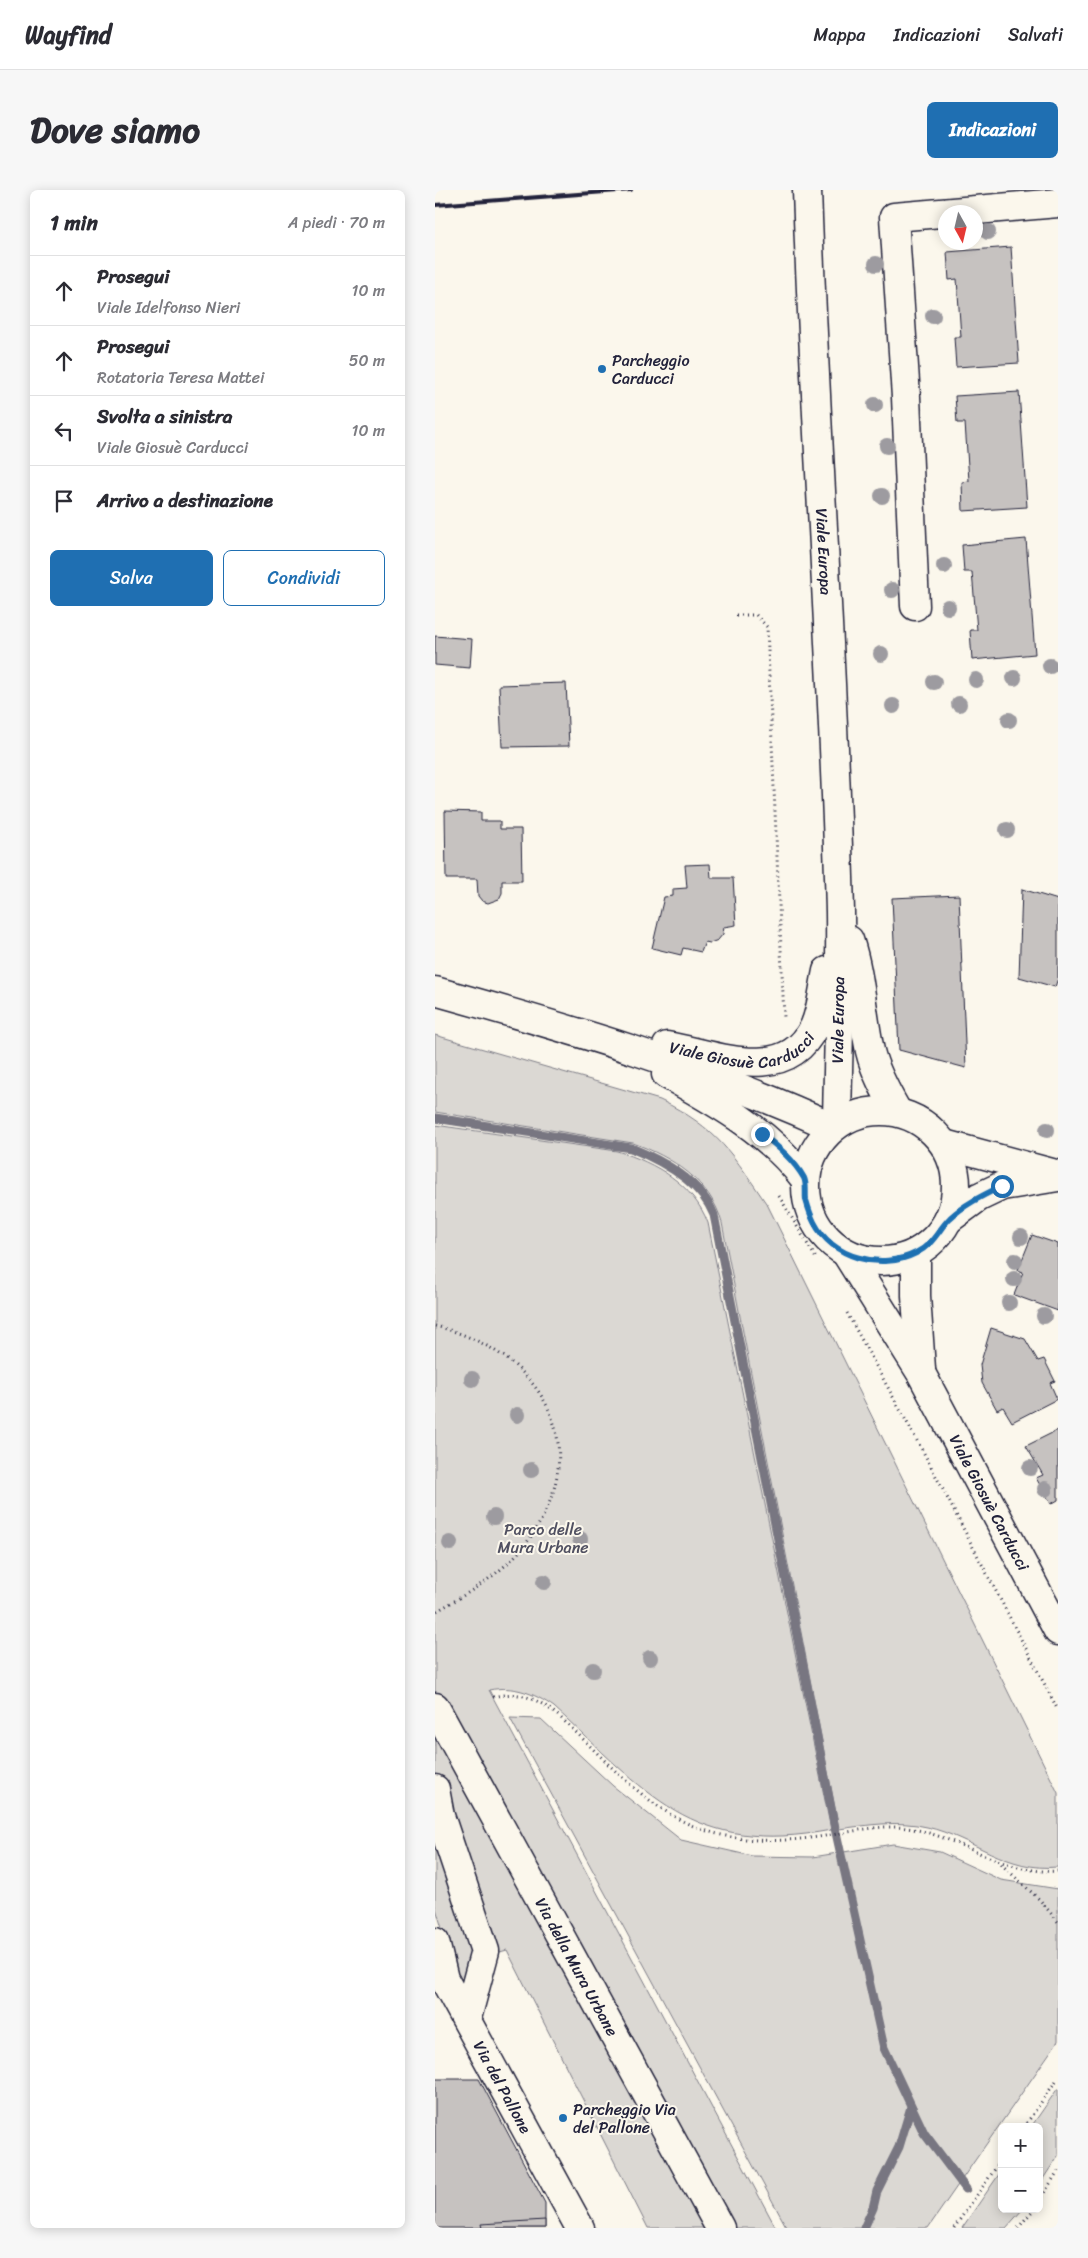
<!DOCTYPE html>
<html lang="it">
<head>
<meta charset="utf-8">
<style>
  :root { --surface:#fff; --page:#f7f7f7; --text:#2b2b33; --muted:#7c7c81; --line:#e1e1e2; --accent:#1f6fb2 }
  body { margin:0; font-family:Sriracha,sans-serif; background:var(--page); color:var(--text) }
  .controls { position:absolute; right:15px; bottom:15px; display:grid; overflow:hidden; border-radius:8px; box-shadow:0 2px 12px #0003 }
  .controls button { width:45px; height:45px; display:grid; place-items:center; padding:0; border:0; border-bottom:1px solid var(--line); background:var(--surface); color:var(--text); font:25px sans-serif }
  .compass { position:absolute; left:503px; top:15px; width:45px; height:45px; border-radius:50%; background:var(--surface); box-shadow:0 2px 12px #0003; rotate:172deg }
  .stop { position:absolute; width:15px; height:15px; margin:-11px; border:4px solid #1f6fb2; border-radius:50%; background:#fff }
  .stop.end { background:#1f6fb2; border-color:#fff; box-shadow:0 1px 5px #0008 }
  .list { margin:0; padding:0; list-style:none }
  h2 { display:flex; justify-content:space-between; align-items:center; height:65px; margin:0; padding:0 20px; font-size:21px }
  h2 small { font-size:16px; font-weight:400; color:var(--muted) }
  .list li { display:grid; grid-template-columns:32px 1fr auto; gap:15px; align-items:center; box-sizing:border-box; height:70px; padding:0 20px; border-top:1px solid var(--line) }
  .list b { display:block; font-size:19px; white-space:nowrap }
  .list p { margin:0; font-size:16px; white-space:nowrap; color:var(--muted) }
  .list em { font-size:16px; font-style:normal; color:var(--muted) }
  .actions { display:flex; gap:10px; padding:15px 20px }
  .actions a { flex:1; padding:11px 0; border:1px solid var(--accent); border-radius:8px; text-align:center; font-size:18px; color:var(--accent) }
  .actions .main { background:var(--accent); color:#fff }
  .icon { flex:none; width:28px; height:28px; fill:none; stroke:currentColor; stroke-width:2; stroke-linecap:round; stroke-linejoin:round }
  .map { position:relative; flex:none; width:623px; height:2038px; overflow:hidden; border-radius:8px }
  header { display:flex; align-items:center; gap:30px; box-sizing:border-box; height:70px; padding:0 25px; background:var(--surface); border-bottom:1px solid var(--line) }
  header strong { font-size:24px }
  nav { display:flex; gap:28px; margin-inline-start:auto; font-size:18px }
  .intro { display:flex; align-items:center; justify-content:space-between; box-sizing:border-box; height:120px; padding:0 30px }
  h1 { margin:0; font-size:35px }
  .button { padding:12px 22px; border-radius:8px; background:var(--accent); color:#fff; font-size:18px; font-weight:700 }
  main { display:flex; gap:30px; padding:0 30px }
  aside { flex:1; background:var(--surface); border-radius:8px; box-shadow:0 2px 12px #0003 }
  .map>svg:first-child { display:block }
  .green { fill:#dbd8d3; stroke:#7e7d87 }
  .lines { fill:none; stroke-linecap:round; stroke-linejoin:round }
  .stream { stroke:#787681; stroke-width:9 }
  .building { fill:#c6c2c0; stroke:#22223b }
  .street-casing { stroke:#22223b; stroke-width:31 }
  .primary-casing { stroke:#22223b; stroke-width:31 }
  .path { stroke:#22223b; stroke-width:3; stroke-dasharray:1 4; stroke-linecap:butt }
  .street { stroke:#fbf7ec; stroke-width:28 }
  .primary { stroke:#fbf7ec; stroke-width:28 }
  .rail { stroke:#22223b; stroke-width:4 }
  .tree { fill:#9d9ba0 }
  .route { stroke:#1f6fb2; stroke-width:6 }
  .poi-dot { fill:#1f6fb2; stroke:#fbf7ec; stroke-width:2 }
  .labels { text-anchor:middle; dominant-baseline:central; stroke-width:4; stroke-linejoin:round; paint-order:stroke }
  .poi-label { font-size:16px; fill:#22223b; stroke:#fbf7ec; text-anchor:start }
  .street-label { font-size:16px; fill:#22223b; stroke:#fbf7ec }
  .park-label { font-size:16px; fill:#505061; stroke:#fbf7ec }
</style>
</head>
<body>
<header>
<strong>Wayfind</strong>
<nav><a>Mappa</a><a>Indicazioni</a><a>Salvati</a></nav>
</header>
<div class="intro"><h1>Dove siamo</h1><a class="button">Indicazioni</a></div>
<main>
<aside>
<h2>1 min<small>A piedi · 70 m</small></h2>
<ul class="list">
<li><svg class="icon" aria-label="ahead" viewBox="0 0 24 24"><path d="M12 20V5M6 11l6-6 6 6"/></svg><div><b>Prosegui</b><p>Viale Idelfonso Nieri</p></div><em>10 m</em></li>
<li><svg class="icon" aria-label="ahead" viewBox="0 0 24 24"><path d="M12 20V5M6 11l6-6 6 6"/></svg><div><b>Prosegui</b><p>Rotatoria Teresa Mattei</p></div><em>50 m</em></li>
<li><svg class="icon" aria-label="left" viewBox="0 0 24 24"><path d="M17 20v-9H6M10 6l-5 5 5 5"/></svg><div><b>Svolta a sinistra</b><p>Viale Giosuè Carducci</p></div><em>10 m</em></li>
<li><svg class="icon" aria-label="arrive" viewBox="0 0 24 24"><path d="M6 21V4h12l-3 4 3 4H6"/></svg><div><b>Arrivo a destinazione</b></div></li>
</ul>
<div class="actions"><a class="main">Salva</a><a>Condividi</a></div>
</aside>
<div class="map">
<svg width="623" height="2038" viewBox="0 0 623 2038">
  <rect width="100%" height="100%" fill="#fbf7ec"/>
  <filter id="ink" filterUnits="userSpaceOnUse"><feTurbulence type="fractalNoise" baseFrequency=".02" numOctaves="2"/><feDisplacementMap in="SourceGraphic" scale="10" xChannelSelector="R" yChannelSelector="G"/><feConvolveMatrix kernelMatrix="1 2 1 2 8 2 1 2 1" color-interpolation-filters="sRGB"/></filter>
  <g filter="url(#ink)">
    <g class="green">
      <path d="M0,845L225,910C282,937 299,966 333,1016L623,1603V1677C571,1682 539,1648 492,1637C463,1630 433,1635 404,1639L287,1033C276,991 237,967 198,953L0,922Z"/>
      <path d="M0,935L182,961C221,973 258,994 273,1033L396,1640C257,1667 212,1602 119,1517C99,1503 78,1495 54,1500L341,2038H213L72,1760L33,1771L37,1791L35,1806L23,1792L0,1715Z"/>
      <polygon points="75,1528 106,1529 178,1596 246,1650 317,1666 378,1667 458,1654 505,1662 566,1690 623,1699 623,1851 493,2038 352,2038"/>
      <polygon points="623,1898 623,1966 604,1995 604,1937 596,1937"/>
      <polygon points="567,1980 567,2019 588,2019 571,2038 527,2038"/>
    </g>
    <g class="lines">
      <g class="stream">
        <path d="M0,928L196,958C228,971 266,991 279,1025L400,1638L449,1858L489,1943L531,1999"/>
        <polyline points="429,2038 438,2018 442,2001 464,1957 476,1917"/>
      </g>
    </g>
    <g class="building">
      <polygon points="576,57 584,173 521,177 519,147 526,147 522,89 514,90 512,62"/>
      <polygon points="584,202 592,317 528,321 527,292 534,291 530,233 522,233 520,206"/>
      <polygon points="591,349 600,464 537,470 535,440 542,440 537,382 529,382 527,355"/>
      <polygon points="0,446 37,449 35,478 0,475"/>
      <polygon points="131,493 134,556 67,557 64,495"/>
      <polygon points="10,621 46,622 46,631 65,631 65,639 86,639 87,691 67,691 67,703 64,709 53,713 47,711 43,706 42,689 11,689"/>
      <polygon points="275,674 276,688 298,688 301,735 289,737 288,744 283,750 275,753 270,752 266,762 248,758 246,765 217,758 229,707 238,706 238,699 252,698 250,675"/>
      <polygon points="587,699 623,710 623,788 620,797 584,787"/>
      <polygon points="524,705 531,878 464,860 457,708"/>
      <polygon points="597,1045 623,1054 623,1121 579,1105 588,1082 583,1080"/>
      <polygon points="556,1138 590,1149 603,1171 609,1169 620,1191 615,1193 622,1209 577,1232 568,1217 562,1220 547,1193 545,1175"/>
      <polygon points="623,1240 623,1310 616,1314 601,1288 608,1285 591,1256"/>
      <polygon points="0,1889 44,1889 110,2013 110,2038 0,2038"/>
      <polygon points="110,2030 110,2038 47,2038 46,2034"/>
    </g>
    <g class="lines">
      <defs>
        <g id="street">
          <polyline points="480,416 471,207 459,27 623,13"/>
          <path id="s1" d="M0,1517L285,2038"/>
          <polyline points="0,1599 5,1626 50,1761 32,1828"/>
          <path id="s2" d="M0,1752L9,1789L145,2038"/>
        </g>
        <g id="primary">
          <path id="s3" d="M372,0C380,241 399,481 405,722C406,793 403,863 402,934"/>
          <path d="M414,750C426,786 427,824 435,861C440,882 451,902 462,921"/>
          <path d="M0,801C136,839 269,878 398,937"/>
          <path id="s4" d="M232,856C280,864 350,896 379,837C387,820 388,799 392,781"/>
          <path d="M231,884C284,914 332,940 370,989"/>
          <circle cx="446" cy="996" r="75"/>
          <polyline points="509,954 617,983"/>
          <polyline points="514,1029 544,1007 567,996 623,987"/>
          <path id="s5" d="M411,1063L486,1183L623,1441"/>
          <polyline points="481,1063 481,1106 486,1179"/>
        </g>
      </defs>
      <use href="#street" class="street-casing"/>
      <use href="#primary" class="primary-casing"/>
      <g class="path">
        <polyline points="301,425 321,425 332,437 349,828"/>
        <polyline points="344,1006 382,1070"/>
        <polyline points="412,1123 491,1267 623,1520"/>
        <path d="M0,1136C104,1161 162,1252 95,1348C72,1381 34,1403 0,1422"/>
        <path d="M58,1507C70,1504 82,1503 95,1508C116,1516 132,1534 148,1549C176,1577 205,1607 240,1627C286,1653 338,1654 390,1646C417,1642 445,1634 472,1638C525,1646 568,1685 623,1681"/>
        <polyline points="566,1674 605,1710 623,1732"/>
        <polyline points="589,1937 623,1888"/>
        <polyline points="604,2011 623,1981"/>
        <polyline points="519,2038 567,1969"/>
        <polyline points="583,2038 599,2019"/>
      </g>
      <use href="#street" class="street"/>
      <use href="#primary" class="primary"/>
      <polyline class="rail" points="0,15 196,0"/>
    </g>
    <g class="tree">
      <circle cx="553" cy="42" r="8"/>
      <circle cx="441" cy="74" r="8"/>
      <circle cx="498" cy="126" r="8"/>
      <circle cx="440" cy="215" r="8"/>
      <circle cx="452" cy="256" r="8"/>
      <circle cx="447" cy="306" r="8"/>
      <circle cx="509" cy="376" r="8"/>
      <circle cx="457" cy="400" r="8"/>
      <circle cx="513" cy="417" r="8"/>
      <circle cx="446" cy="464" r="8"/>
      <circle cx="615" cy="476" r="8"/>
      <circle cx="579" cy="488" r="8"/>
      <circle cx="541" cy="490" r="8"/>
      <circle cx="499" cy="492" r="8"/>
      <circle cx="524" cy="514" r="8"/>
      <circle cx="458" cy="516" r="8"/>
      <circle cx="574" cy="530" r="8"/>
      <circle cx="572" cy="640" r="8"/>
      <circle cx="612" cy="940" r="8"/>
      <circle cx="586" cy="1047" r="8"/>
      <circle cx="580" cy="1071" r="8"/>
      <circle cx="579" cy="1089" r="8"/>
      <circle cx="574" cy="1113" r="8"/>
      <circle cx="609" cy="1126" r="8"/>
      <circle cx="37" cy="1189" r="8"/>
      <circle cx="82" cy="1225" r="8"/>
      <circle cx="595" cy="1278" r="8"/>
      <circle cx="96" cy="1280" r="8"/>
      <circle cx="610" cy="1299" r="8"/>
      <circle cx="59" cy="1327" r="8"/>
      <circle cx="145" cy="1349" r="8"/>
      <circle cx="15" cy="1353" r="8"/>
      <circle cx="109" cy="1392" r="8"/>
      <circle cx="215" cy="1468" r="8"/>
      <circle cx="158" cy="1480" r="8"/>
    </g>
  </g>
  <g class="lines" filter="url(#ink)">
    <path class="route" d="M327,944C342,956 359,970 369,988C372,994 370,1003 371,1010C373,1017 376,1026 379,1032C397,1068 446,1081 481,1063C499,1054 503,1040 515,1028C530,1014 549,1005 567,996"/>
  </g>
  <g class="poi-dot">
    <circle cx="167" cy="179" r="5"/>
    <circle cx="128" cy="1928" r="5"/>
  </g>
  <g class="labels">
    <g class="poi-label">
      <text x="177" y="170">Parcheggio<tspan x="177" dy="18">Carducci</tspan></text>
      <text x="138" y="1919">Parcheggio Via<tspan x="138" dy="18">del Pallone</tspan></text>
    </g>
    <g class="street-label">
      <text stroke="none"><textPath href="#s3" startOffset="362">Viale Europa</textPath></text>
      <text transform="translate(403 830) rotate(-89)">Viale Europa</text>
      <text stroke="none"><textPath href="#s4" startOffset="79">Viale Giosuè Carducci</textPath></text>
      <text stroke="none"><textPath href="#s5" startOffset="288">Viale Giosuè Carducci</textPath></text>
      <text stroke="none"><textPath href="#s1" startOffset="296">Via della Mura Urbane</textPath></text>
      <text stroke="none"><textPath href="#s2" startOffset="161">Via del Pallone</textPath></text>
    </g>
    <g class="park-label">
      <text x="108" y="1339">Parco delle<tspan x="108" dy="18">Mura Urbane</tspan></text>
    </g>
  </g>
</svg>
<div class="controls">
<button>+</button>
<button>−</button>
</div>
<svg class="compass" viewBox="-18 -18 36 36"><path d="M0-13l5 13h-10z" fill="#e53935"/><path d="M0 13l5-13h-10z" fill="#7c7c81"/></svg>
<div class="stop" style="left:567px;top:996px"></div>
<div class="stop end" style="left:327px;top:944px"></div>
</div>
</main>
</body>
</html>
